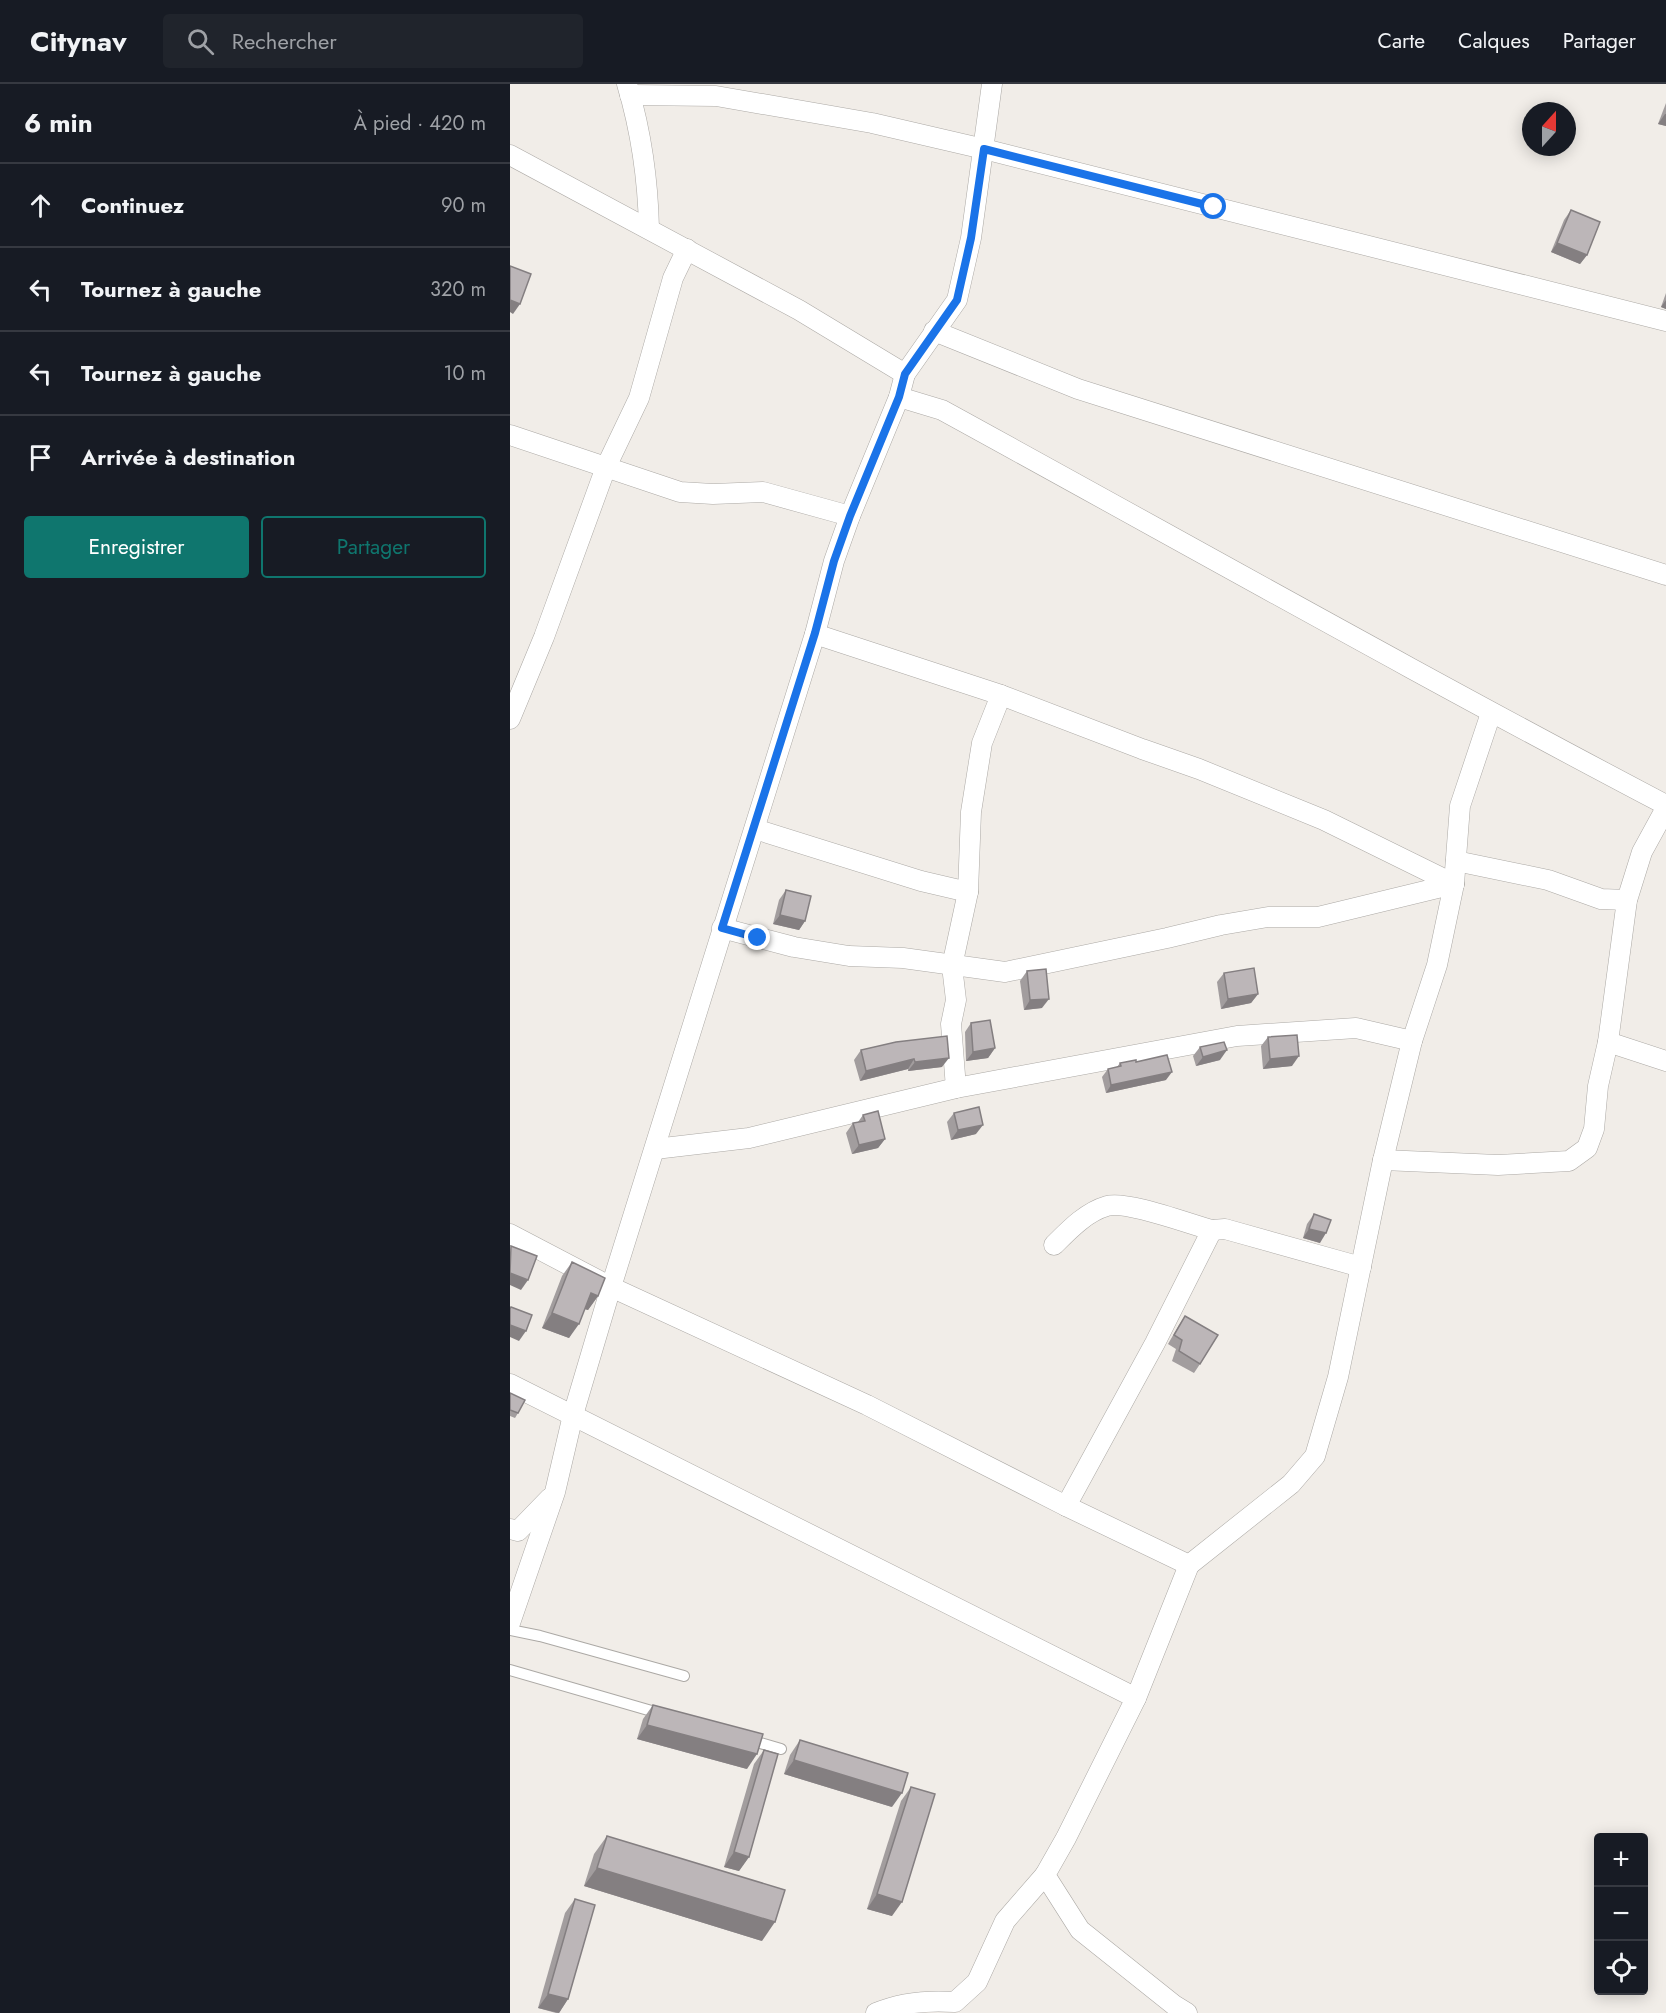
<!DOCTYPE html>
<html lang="fr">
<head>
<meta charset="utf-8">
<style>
  :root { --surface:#171b24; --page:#20242c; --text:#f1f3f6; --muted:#9ea1a6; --line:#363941; --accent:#0f766e }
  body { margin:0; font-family:Jost,sans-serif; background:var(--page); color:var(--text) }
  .controls { position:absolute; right:18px; bottom:18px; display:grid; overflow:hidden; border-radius:6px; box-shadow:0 3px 15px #0003 }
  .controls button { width:54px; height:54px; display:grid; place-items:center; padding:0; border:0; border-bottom:2px solid var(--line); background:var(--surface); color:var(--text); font:30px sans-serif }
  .compass { position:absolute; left:1012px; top:18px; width:54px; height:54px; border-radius:50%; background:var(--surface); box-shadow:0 3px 15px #0003; rotate:21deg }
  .stop { position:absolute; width:18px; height:18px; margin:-14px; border:4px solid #1a73e8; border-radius:50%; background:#fff }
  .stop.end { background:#1a73e8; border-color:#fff; box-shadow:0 2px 6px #0008 }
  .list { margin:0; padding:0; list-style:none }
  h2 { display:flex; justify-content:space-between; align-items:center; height:78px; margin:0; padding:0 24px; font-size:26px }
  h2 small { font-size:20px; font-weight:400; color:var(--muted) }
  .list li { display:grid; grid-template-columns:39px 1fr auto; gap:18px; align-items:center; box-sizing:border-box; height:84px; padding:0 24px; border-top:2px solid var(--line) }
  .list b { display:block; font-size:22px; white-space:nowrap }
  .list em { font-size:20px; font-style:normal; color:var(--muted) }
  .actions { display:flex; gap:12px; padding:18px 24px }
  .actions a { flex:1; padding:14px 0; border:2px solid var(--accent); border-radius:6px; text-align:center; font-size:21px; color:var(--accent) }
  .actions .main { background:var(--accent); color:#fff }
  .icon { flex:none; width:33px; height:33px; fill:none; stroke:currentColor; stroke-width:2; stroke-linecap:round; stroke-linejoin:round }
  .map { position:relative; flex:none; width:1156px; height:1929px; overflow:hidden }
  header { display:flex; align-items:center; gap:36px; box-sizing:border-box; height:84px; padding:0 30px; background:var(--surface); border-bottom:2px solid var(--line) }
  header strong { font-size:28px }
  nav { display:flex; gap:33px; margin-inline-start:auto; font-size:21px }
  .search { width:420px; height:54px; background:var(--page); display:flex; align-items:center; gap:15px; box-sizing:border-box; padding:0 21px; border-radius:6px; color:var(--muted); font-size:22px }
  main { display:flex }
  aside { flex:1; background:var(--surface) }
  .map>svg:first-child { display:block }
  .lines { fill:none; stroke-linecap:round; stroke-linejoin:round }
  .service-casing { stroke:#aca9a5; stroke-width:12 }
  .minor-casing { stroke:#aca9a5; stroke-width:21 }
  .service { stroke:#fff; stroke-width:10 }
  .minor { stroke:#fff; stroke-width:20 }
  .wall { fill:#a29d9e }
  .shaded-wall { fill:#847f81 }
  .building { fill:#bcb6b8; stroke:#847f81; stroke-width:1.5 }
  .route { stroke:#1a73e8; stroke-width:8 }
</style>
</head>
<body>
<header>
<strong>Citynav</strong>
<div class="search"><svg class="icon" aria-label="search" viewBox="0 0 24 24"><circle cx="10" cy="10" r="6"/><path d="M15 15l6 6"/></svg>Rechercher</div>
<nav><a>Carte</a><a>Calques</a><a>Partager</a></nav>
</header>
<main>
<aside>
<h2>6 min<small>À pied · 420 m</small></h2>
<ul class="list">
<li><svg class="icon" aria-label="ahead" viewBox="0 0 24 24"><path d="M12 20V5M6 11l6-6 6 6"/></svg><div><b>Continuez</b></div><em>90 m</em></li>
<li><svg class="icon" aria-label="left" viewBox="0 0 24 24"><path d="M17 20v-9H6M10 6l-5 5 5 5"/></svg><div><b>Tournez à gauche</b></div><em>320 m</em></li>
<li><svg class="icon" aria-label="left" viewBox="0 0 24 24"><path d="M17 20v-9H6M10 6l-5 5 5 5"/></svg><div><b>Tournez à gauche</b></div><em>10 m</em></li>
<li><svg class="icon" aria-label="arrive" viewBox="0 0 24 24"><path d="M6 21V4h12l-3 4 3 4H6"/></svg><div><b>Arrivée à destination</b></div></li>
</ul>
<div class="actions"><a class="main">Enregistrer</a><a>Partager</a></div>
</aside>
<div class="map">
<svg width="1156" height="1929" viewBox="0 0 1156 1929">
  <rect width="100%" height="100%" fill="#f1ede8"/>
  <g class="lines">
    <defs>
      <g id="service">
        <polyline points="0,1546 30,1552 174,1592"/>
        <polyline points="0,1586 152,1630"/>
        <polyline points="236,1655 271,1665"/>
      </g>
      <g id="minor">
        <path d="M117,0C131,47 138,96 139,145"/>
        <polyline points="120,11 206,12 362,39 474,65 1156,237"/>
        <polyline points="0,71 289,226 395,290"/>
        <polyline points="424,247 568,305 1156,491"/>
        <path d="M389,313L432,326C673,458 912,593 1156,721"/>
        <polyline points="0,351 170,408 203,410 253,408 340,432"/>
        <polyline points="305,550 491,611 632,665 689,685 814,736 944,800"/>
        <polyline points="0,635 34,553 96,383 129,314 163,194 177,165"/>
        <polyline points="245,745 411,797 458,808"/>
        <polyline points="946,777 1038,796 1091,815 1117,816"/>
        <polyline points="212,844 284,863 339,872 393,874 495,888 657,854 711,841 758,833 808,833 944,800"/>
        <polyline points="1098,958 1156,977"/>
        <polyline points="446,1004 441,940 446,916 442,882 458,808 461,728 472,659 491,611"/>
        <polyline points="145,1065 239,1054 446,1004 727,952 846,944 902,957"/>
        <polyline points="873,1076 988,1081 1059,1077 1077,1064 1084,1045 1088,1002 1098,958 1117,816 1132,768 1156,724"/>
        <polyline points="0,1150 101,1203 357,1321 556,1422 679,1481 626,1614"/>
        <path d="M544,1161C559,1146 576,1128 597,1122C616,1116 679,1140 702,1146L715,1145L851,1183"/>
        <polyline points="0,1300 626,1614 556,1754 535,1791 570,1846 664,1921 677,1929"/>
        <polyline points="556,1422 645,1259 702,1146"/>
        <polyline points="0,1445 8,1447 40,1414"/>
        <polyline points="679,1481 781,1400 805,1372 828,1293 873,1076 902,957 927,881 944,800 950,722 981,629"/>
        <polyline points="0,1539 45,1408 63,1331 101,1203 305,550 324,477 340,432 389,313 395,290 447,216 461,154 482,0"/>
        <path d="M366,1929C392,1918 417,1916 445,1918L467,1898L495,1837L535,1791"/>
      </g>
    </defs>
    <use href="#service" class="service-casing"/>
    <use href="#minor" class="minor-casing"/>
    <use href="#service" class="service"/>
    <use href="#minor" class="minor"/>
  </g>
  <g class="wall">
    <polygon points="1156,19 1156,42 1148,40"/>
    <polygon points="1061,126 1077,171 1070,180 1041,168 1054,136"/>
    <polygon points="1156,209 1156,225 1151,223"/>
    <polygon points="276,806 295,837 289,846 263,840 269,816"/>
    <polygon points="517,887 532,924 514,926 510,897"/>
    <polygon points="714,889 748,910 741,919 711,925 707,898"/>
    <polygon points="461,939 485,964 478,974 456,977 455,948"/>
    <polygon points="758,953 782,982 753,985 751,962"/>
    <polygon points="386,958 432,983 398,987 398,985 350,997 344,976 351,966"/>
    <polygon points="690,963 710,976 686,982 683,972"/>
    <polygon points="626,978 656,996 596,1009 592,993 598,985 607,983 610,979"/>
    <polygon points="444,1029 466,1050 441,1056 437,1038"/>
    <polygon points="353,1031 375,1055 368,1064 342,1070 336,1049 343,1039 348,1038"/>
    <polygon points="804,1130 810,1159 793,1154 797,1140"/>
    <polygon points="62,1178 88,1212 78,1226 75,1225 59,1254 32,1244 52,1192"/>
    <polygon points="675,1232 690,1280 684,1289 662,1277 666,1265 658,1260 669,1241"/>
    <polygon points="0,1309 8,1329 5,1334 0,1332"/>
    <polygon points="143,1621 237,1685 127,1655 133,1635"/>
    <polygon points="290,1656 382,1723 274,1690 280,1671"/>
    <polygon points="254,1666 239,1773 229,1787 214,1783 244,1680"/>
    <polygon points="401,1703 382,1832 357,1825 391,1717"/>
    <polygon points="97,1752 252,1857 74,1802 84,1770"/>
    <polygon points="65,1815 58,1915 49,1929 46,1929 28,1924 55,1829"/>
  </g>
  <g class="shaded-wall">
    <polygon points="1155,30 1156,30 1156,42 1148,40"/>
    <polygon points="1047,159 1077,171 1070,180 1041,168"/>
    <polygon points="0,216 10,220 3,230 0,228"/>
    <polygon points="1156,216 1156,225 1151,223"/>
    <polygon points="270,831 295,837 289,846 263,840"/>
    <polygon points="748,910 741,919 711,925 718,915"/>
    <polygon points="539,915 532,924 514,926 520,916"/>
    <polygon points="485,964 478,974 456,977 463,968"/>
    <polygon points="717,966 710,976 686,982 693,973"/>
    <polygon points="789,972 782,982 753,985 760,975"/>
    <polygon points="439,974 432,983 398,987 405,978"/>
    <polygon points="404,975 398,985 350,997 356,987"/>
    <polygon points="662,988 656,996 596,1009 601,1001"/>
    <polygon points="473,1041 466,1050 441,1056 448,1046"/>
    <polygon points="375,1055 368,1064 342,1070 349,1061"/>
    <polygon points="799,1145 816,1149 810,1159 793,1154"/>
    <polygon points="0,1189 18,1196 11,1206 0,1201"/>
    <polygon points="81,1209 88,1212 78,1226 71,1224"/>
    <polygon points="42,1229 69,1240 59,1254 32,1244"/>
    <polygon points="0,1241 16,1247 9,1257 0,1253"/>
    <polygon points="137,1641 247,1670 237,1685 127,1655"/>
    <polygon points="284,1676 392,1709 382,1723 274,1690"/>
    <polygon points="224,1768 239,1773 229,1787 214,1783"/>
    <polygon points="87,1784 265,1838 252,1857 74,1802"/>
    <polygon points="367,1810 392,1818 382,1832 357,1825"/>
    <polygon points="38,1910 58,1915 49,1929 28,1924"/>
  </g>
  <g class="building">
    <polygon points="1061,126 1090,138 1077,171 1047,159"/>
    <polygon points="0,182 21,190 10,220 0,216"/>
    <polygon points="276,806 301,812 295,837 270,831"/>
    <polygon points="744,884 748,910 718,915 714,889"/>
    <polygon points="536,885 539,915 520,916 517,887"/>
    <polygon points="480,936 485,964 463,968 461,939"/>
    <polygon points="787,951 789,972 760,975 758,953"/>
    <polygon points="437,952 439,974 405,978 404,975 356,987 351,966 386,958"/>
    <polygon points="714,958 717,966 693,973 690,963"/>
    <polygon points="657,971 662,988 601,1001 598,985 611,982 610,979 626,976 626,978"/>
    <polygon points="469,1023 473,1041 448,1046 444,1029"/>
    <polygon points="368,1027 375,1055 349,1061 343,1039 355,1037 353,1031"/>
    <polygon points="804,1130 821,1136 816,1149 799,1145"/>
    <polygon points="1,1162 27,1172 18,1196 0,1189"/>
    <polygon points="62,1178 95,1194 88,1212 81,1209 69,1240 42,1229"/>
    <polygon points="1,1223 22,1231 16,1247 0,1241 0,1225"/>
    <polygon points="675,1232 708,1251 690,1280 669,1267 672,1256 664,1251"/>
    <polygon points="0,1309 15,1316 8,1329 0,1326"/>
    <polygon points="143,1621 253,1650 247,1670 137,1641"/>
    <polygon points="290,1656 398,1689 392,1709 284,1676"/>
    <polygon points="254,1666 268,1670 239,1773 224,1768"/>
    <polygon points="401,1703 425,1710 392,1818 367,1810"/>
    <polygon points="97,1752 275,1806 265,1838 87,1784"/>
    <polygon points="65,1815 85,1821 58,1915 38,1910"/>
  </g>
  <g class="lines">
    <polyline class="route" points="248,854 212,844 305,549 324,477 340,432 389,313 395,290 447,216 461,154 474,65 704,123"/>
  </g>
</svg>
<div class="controls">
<button>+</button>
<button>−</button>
<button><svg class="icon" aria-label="locate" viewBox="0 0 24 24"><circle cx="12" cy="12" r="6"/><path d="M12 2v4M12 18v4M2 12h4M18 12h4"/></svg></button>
</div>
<svg class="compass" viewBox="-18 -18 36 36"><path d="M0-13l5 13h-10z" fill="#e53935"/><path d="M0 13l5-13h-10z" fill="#9ea1a6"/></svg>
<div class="stop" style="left:704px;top:123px"></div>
<div class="stop end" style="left:248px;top:854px"></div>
</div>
</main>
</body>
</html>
